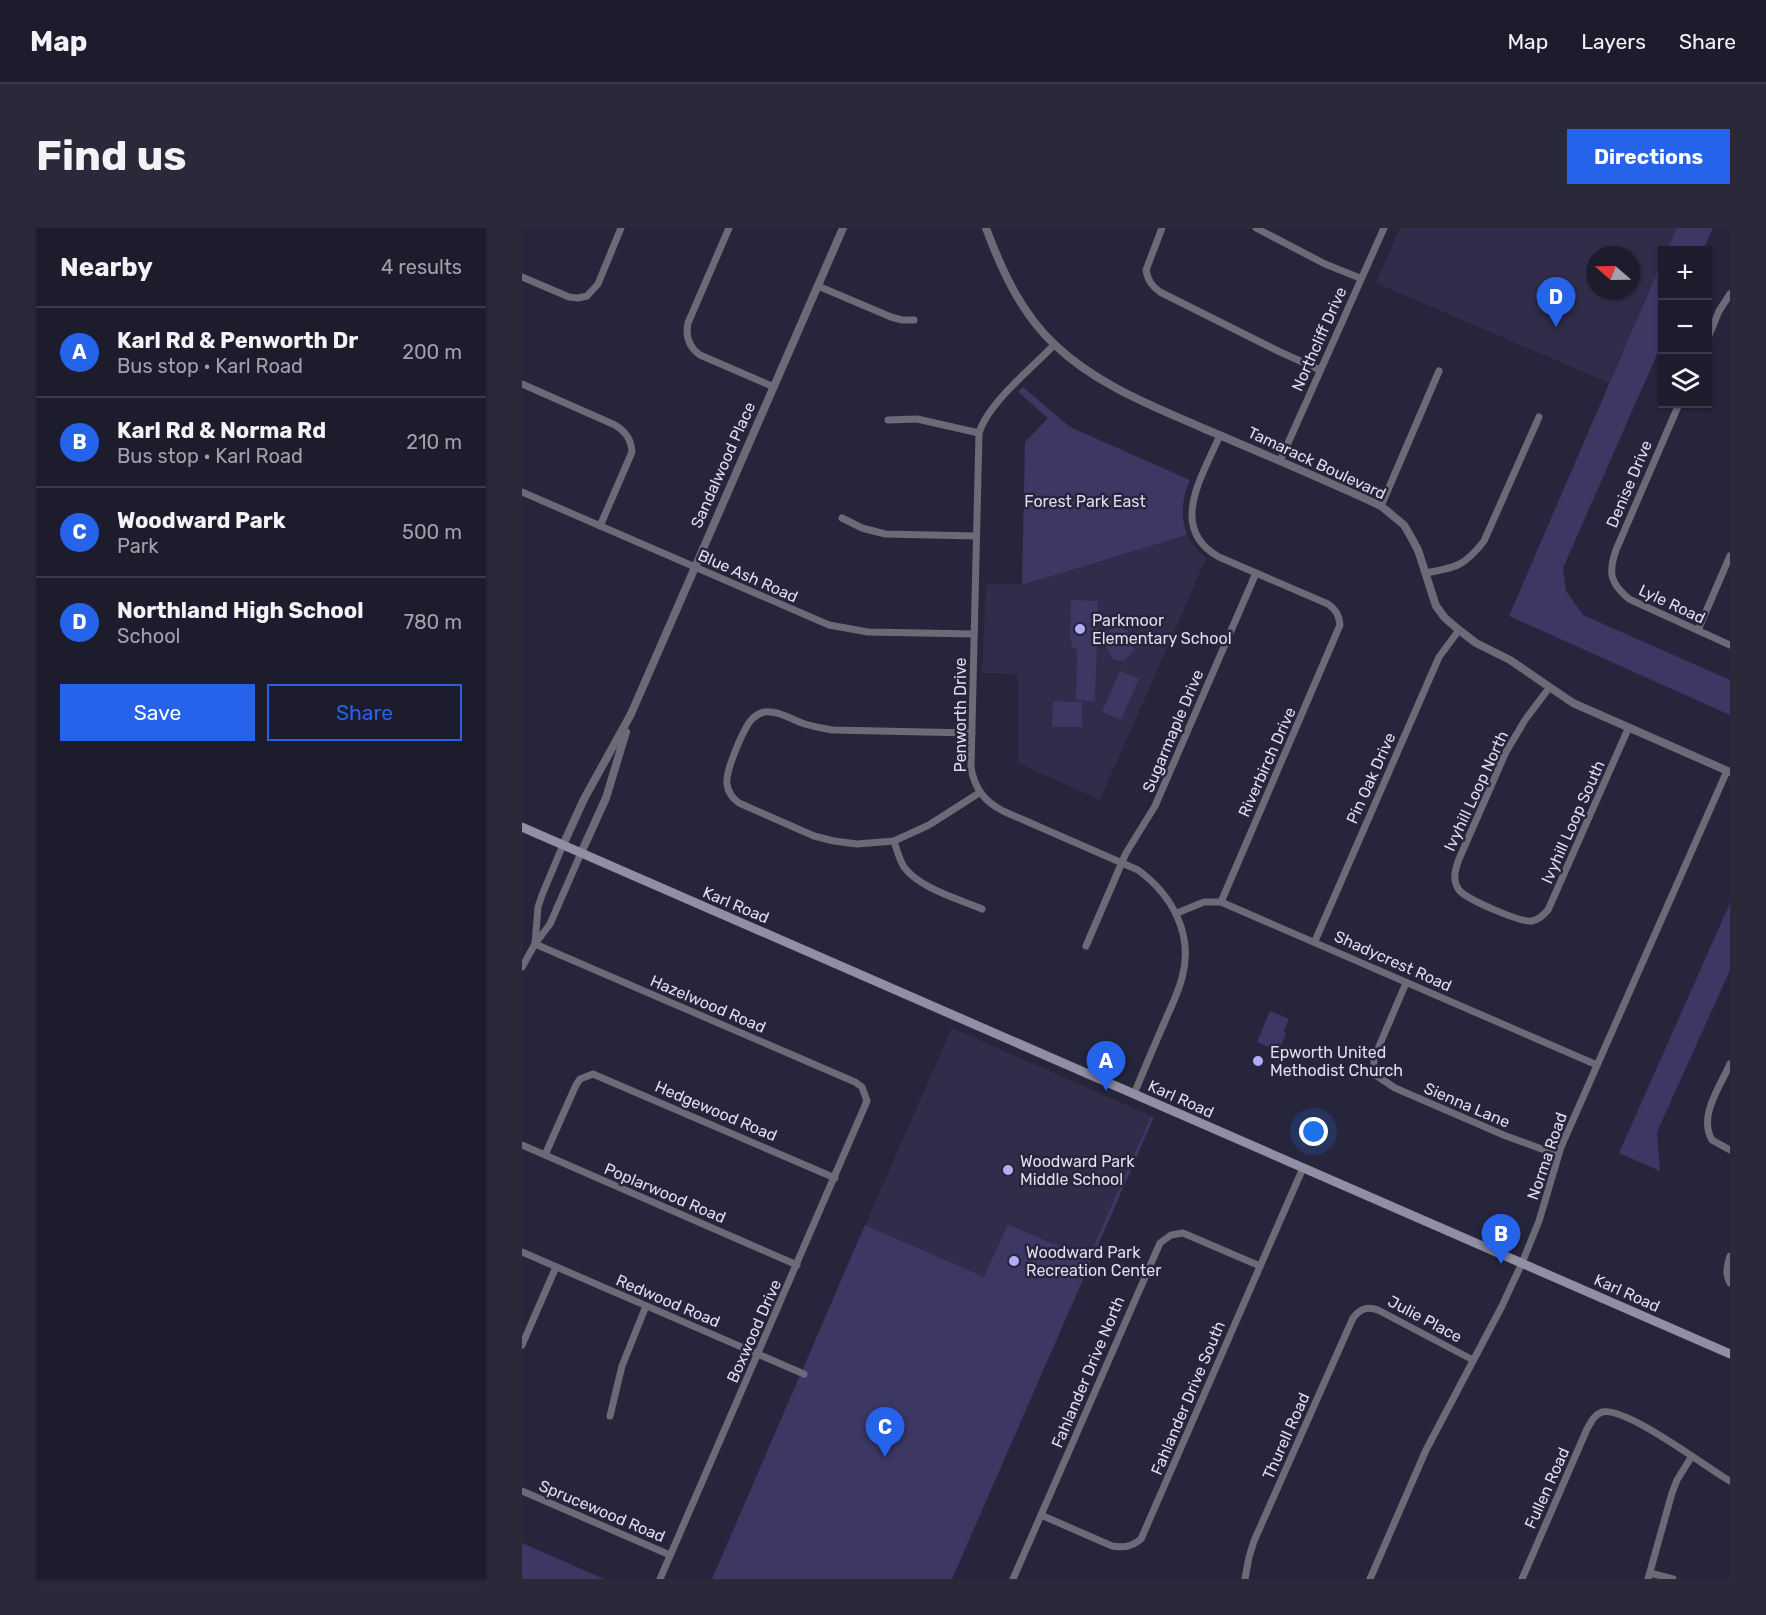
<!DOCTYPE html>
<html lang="en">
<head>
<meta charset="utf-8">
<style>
  :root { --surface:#1d1c2d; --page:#2a2939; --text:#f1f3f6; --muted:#a0a1aa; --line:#3b3a49; --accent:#2563eb }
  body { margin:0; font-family:Rubik,sans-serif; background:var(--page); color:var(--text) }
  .controls { position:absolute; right:18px; top:18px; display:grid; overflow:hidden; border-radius:0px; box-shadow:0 2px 4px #0004 }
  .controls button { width:54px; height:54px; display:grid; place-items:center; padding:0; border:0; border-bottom:2px solid var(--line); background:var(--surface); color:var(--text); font:30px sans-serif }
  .compass { position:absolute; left:1064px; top:18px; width:54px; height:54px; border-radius:50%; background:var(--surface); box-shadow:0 2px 4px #0004; rotate:290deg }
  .you { position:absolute; left:792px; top:904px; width:21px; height:21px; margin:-15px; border:4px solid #fff; border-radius:50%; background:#1a73e8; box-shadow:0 0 0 9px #1a73e833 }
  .badge { display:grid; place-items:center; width:39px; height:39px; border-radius:50%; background:var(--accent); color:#fff; font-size:20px; font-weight:700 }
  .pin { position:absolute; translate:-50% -50px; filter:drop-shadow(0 2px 3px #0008) }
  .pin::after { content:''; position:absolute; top:32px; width:21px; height:18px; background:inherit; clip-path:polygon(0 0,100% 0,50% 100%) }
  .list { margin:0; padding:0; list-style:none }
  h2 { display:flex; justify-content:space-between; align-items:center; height:78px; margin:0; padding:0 24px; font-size:26px }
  h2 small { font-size:20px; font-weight:400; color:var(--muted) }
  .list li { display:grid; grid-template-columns:39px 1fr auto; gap:18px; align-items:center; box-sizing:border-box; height:90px; padding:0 24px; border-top:2px solid var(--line) }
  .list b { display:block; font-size:22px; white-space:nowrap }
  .list p { margin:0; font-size:20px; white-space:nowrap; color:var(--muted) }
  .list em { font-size:20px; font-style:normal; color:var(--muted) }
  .actions { display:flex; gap:12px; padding:18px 24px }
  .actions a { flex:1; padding:14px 0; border:2px solid var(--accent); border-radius:0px; text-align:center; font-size:21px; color:var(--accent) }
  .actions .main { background:var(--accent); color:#fff }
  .icon { flex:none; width:33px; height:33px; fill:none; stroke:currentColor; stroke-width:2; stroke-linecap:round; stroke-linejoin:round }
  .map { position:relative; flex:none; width:1208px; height:1351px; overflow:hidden; border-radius:0px }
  header { display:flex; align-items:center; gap:36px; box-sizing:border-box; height:84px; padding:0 30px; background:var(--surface); border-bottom:2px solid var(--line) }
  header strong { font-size:28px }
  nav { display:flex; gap:33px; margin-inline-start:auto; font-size:21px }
  .intro { display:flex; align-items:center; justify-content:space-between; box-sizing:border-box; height:144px; padding:0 36px }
  h1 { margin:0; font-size:42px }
  .button { padding:15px 27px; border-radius:0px; background:var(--accent); color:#fff; font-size:21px; font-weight:700 }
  main { display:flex; gap:36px; padding:0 36px }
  aside { flex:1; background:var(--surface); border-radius:0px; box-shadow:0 2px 4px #0004 }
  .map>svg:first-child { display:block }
  .built { fill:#302c4a; fill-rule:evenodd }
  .green { fill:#3d3764 }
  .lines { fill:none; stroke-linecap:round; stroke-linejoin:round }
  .minor { stroke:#6b6a77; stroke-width:7 }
  .tertiary { stroke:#6b6a77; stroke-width:8 }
  .secondary { stroke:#908fa3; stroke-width:9 }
  .poi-dot { fill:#b4acf9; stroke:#27253c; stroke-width:2 }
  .labels { text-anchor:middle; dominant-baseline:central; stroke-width:5; stroke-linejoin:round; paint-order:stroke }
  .street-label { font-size:16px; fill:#dfdeee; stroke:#27253c }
  .park-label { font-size:16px; fill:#dfdef1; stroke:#27253c }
  .poi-label { font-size:16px; fill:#dfdeee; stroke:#27253c; text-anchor:start }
</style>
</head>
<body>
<header>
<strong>Map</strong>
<nav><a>Map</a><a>Layers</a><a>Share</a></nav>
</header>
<div class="intro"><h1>Find us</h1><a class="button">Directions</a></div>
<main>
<aside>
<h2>Nearby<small>4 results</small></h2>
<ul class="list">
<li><span class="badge">A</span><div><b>Karl Rd &amp; Penworth Dr</b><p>Bus stop · Karl Road</p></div><em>200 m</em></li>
<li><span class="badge">B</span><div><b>Karl Rd &amp; Norma Rd</b><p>Bus stop · Karl Road</p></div><em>210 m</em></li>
<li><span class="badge">C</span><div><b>Woodward Park</b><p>Park</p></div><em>500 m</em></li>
<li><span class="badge">D</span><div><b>Northland High School</b><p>School</p></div><em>780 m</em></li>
</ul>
<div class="actions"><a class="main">Save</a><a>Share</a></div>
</aside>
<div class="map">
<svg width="1208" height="1351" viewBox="0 0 1208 1351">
  <rect width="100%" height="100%" fill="#27253c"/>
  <g class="built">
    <path d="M878,0H1155L1145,22H1140V33L1087,155L854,55ZM1073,27H1109V63H1073Z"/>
    <polygon points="665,307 671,317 684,331 578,572 496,535 496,446 460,445 464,355 500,357"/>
    <polygon points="430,800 629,888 566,1031 486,996 462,1050 343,997"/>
  </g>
  <g class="green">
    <polygon points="1155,0 1191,0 1181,22 1145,22"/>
    <polygon points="1140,33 1140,115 1041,340 1044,363 1061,387 1208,452 1208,487 987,388"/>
    <path d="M501,159L548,199L668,252C660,270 658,288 665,307L500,357L503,214L526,190L496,164Z"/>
    <polygon points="549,372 576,373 573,473 554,472 555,422 550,418 548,407"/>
    <polygon points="592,399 606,402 606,411 613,422 601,433 591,431 582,415 585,405"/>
    <polygon points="598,443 617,451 599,492 580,484"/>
    <polygon points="531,473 560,474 560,499 530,499"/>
    <polygon points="1208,675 1208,742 1135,904 1138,943 1097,925"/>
    <polygon points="748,783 767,791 762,803 764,805 757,823 735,814"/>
    <polygon points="629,888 632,889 430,1351 190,1351 343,997 462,1049 486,996 566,1031"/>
    <polygon points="0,1315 82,1351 0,1351"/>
  </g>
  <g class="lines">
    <g class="minor">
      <path d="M207,0L166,95C163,109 167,119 178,127L252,159"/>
      <path d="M640,0L624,42C626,53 630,58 638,64L756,123L798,142"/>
      <polyline points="734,0 803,36 838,50"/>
      <polyline points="0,49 47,69 56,70 65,68 76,56 99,0"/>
      <polyline points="296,58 369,89 380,92 392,92"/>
      <polyline points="1186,110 1197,83 1208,66"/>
      <path d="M532,117C510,140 466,175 457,205L449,540C453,561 462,573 481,583L616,642C650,667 672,706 660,750C656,765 649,779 643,793C632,818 622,842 612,866"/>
      <path d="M0,156L93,197C104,204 109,211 110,224L78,298"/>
      <path d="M1157,176L1094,322C1086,345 1088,355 1107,371L1208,417"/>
      <polyline points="366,192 395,191 457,205"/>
      <path d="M698,207C681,247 645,300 697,329L806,376C814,382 817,387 818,397L699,674"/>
      <polyline points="758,233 862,0"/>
      <polyline points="0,264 307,397 346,404 452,406"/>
      <polyline points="859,278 917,143"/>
      <polyline points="320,290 340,300 363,306 454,308"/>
      <path d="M903,345C933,340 943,338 962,313L1017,189"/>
      <polyline points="1176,402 1208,328"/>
      <path d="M1027,460L1003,492L984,524L937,631C933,642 930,652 937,662C944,671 999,695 1010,693C1017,692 1021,687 1026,682L1106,501"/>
      <path d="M450,505L311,502C301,500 292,499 283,496C270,492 256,482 242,484C238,485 233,488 230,491C221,501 203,544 205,556C206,565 210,570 217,575L292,608L312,613L335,616L372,613L407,597L457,565"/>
      <path d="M372,613C375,622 377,631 382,639C397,660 437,671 460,681"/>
      <polyline points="655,685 682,674 699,674 1075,837"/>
      <polyline points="793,713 917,429 937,402"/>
      <polyline points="13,716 333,854 340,859 345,873 138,1351"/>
      <polyline points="13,716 16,679 20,667 41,617"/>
      <polyline points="564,718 604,625 633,578 734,345"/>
      <polyline points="0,739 13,716 28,696 59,625"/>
      <polyline points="884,755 852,830 852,840 855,848 873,860 984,908 1036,927"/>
      <path d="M1208,836C1198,859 1176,888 1190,912L1208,922"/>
      <polyline points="0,917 275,1037"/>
      <polyline points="23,927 54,857 58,851 71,846 313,950"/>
      <polyline points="0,1024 282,1146"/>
      <path d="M1208,1028C1205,1038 1203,1046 1208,1055"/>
      <polyline points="0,1117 34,1039"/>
      <polyline points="88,1188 100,1138 124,1078"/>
      <polyline points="0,1263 148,1327"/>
      <path d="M519,1287L590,1318C602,1320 609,1319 619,1311L781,940"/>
      <polyline points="1128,1345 1151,1351"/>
      <polyline points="491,1351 638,1015 649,1007 661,1005 738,1038"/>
      <path d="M723,1351L727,1329L732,1313L831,1090C838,1081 845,1078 856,1082L951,1132"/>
      <polyline points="848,1351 904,1222 980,1078 1000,1035 1017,993 1039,919 1205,543"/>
      <path d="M1000,1351L1065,1201C1069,1194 1072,1187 1080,1184C1104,1178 1185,1240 1208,1253"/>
      <polyline points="1126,1351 1150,1265 1155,1252 1170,1228"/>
    </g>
    <g class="tertiary">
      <path d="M464,0C480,43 499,85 533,117C575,157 631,178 683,201C742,226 801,251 859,278L882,297L889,309L896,322L914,378L923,390L937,402L954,415L988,432L1051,475L1208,544"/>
      <polyline points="41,617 62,571 109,486 321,0"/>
      <polyline points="59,625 84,570 104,504"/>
    </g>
    <polyline class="secondary" points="0,599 1208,1126"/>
  </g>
  <g class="poi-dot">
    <circle cx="558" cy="401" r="6"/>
    <circle cx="736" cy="833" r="6"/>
    <circle cx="486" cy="942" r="6"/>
    <circle cx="492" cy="1033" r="6"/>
  </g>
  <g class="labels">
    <g class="street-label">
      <text transform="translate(797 111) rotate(-66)">Northcliff Drive</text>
      <text transform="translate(795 235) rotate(25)">Tamarack Boulevard</text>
      <text transform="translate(201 237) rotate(-66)">Sandalwood Place</text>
      <text transform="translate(1107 256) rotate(-67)">Denise Drive</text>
      <text transform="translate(226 348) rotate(24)">Blue Ash Road</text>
      <text transform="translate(1150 376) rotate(25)">Lyle Road</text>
      <text transform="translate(438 487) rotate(-90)">Penworth Drive</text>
      <text transform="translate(651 503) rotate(-67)">Sugarmaple Drive</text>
      <text transform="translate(745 534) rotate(-66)">Riverbirch Drive</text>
      <text transform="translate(849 550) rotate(-66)">Pin Oak Drive</text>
      <text transform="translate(954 563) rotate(-65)">Ivyhill Loop North</text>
      <text transform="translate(1051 594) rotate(-66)">Ivyhill Loop South</text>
      <text transform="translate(214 677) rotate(23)">Karl Road</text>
      <text transform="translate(871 733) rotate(24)">Shadycrest Road</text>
      <text transform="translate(186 776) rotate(23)">Hazelwood Road</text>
      <text transform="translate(659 871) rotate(24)">Karl Road</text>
      <text transform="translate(945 877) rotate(23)">Sienna Lane</text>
      <text transform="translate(194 883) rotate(23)">Hedgewood Road</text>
      <text transform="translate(1025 928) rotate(-71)">Norma Road</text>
      <text transform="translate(143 965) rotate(23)">Poplarwood Road</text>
      <text transform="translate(1105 1065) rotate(24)">Karl Road</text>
      <text transform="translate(146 1073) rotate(23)">Redwood Road</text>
      <text transform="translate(903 1091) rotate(28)">Julie Place</text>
      <text transform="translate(232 1103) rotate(-66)">Boxwood Drive</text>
      <text transform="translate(566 1144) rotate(-67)">Fahlander Drive North</text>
      <text transform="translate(666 1170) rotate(-67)">Fahlander Drive South</text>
      <text transform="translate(764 1208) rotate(-66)">Thurell Road</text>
      <text transform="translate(1025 1260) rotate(-66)">Fullen Road</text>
      <text transform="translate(80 1283) rotate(23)">Sprucewood Road</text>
    </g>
    <g class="park-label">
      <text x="563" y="273">Forest Park East</text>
    </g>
    <g class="poi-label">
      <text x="570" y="392">Parkmoor<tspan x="570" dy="18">Elementary School</tspan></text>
      <text x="748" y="824">Epworth United<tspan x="748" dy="18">Methodist Church</tspan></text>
      <text x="498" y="933">Woodward Park<tspan x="498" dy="18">Middle School</tspan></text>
      <text x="504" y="1024">Woodward Park<tspan x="504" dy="18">Recreation Center</tspan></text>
    </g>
  </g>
</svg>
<div class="controls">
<button>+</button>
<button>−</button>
<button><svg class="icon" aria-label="layers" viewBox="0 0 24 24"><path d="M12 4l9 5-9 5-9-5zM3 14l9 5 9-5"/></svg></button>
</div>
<svg class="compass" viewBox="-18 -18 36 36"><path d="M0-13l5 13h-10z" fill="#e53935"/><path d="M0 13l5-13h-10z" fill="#a0a1aa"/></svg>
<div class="you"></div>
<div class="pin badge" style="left:584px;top:863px">A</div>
<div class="pin badge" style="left:979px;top:1036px">B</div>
<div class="pin badge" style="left:363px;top:1229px">C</div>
<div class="pin badge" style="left:1034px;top:99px">D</div>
</div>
</main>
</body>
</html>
